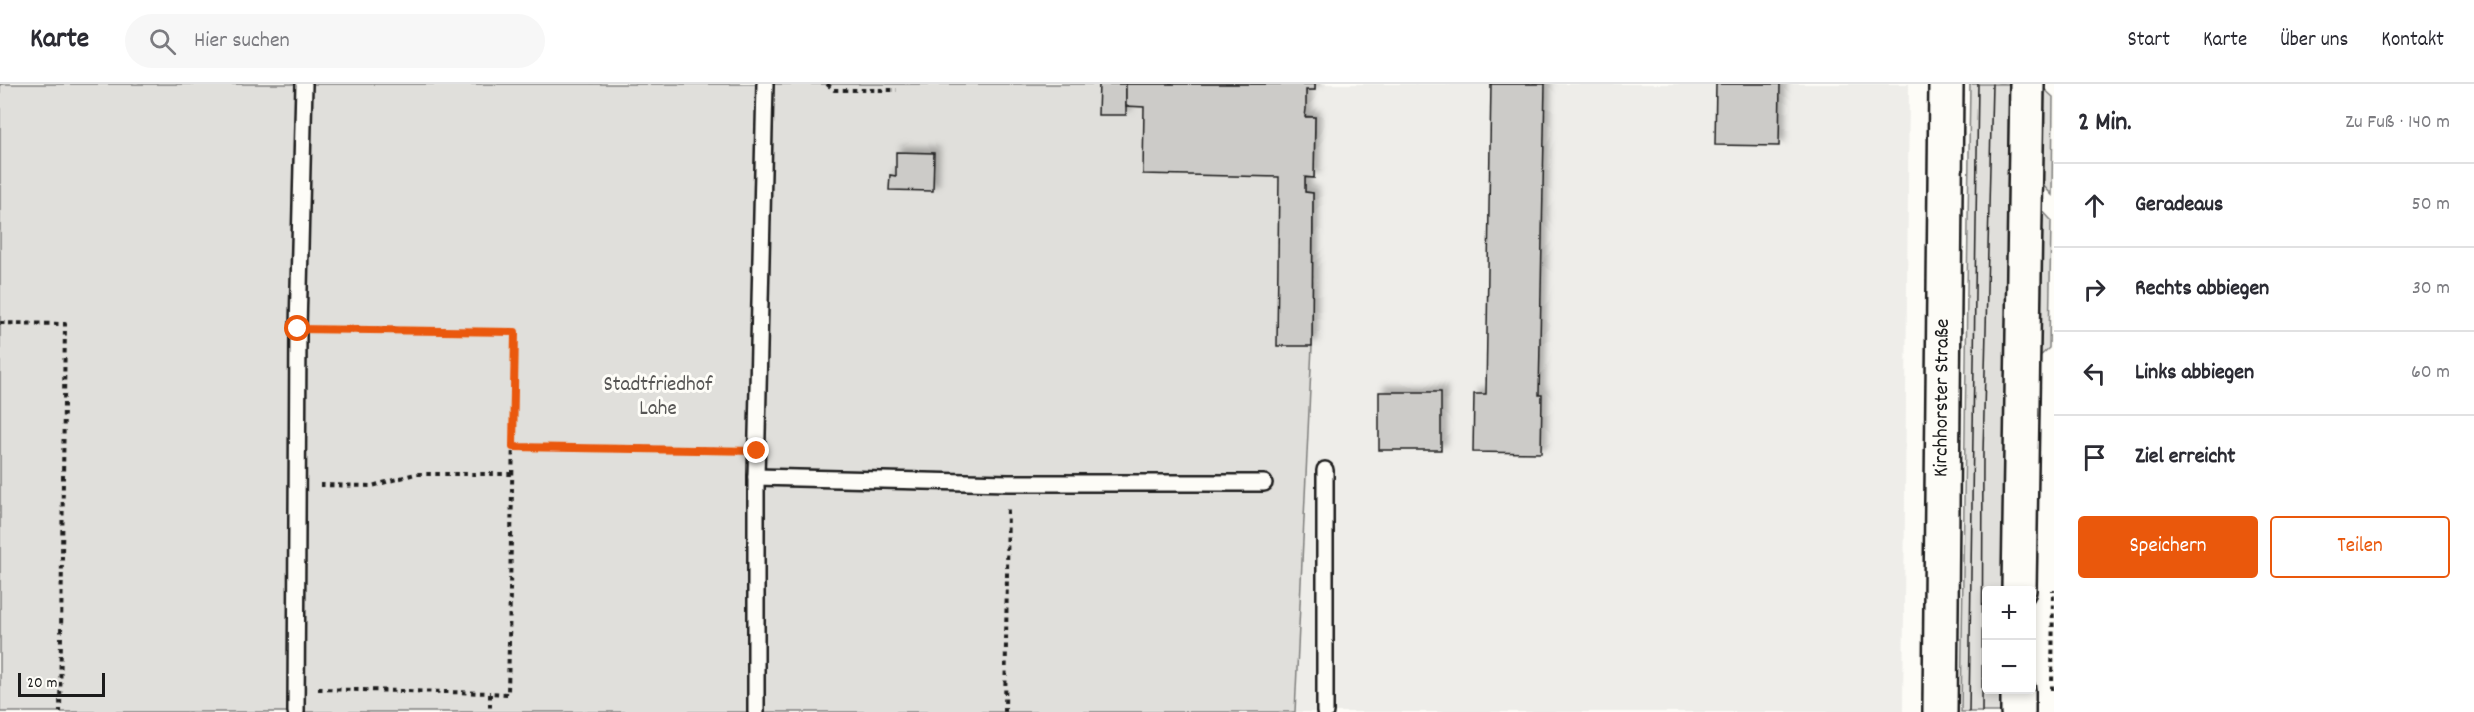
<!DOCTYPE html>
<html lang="de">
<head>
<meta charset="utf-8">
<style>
  :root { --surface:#fff; --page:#f7f7f7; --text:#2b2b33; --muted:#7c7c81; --line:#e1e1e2; --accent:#ea580c }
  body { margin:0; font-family:Dekko,sans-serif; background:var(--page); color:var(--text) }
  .controls { position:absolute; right:18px; bottom:18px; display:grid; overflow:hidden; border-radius:6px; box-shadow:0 3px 9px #0003 }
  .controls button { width:54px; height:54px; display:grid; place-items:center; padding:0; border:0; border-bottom:2px solid var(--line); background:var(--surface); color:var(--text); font:30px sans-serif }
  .scale { position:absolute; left:18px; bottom:15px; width:87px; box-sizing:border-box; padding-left:6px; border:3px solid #1c1c1c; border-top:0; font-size:16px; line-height:21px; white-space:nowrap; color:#1c1c1c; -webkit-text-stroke:4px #fdfcf7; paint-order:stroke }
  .stop { position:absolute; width:18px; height:18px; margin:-14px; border:4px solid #ea580c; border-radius:50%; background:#fff }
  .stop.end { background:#ea580c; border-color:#fff; box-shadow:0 2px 6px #0008 }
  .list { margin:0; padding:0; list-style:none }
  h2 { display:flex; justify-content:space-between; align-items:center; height:78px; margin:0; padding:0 24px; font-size:26px }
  h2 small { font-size:20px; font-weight:400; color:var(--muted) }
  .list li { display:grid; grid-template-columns:39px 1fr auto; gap:18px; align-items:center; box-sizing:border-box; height:84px; padding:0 24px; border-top:2px solid var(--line) }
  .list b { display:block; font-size:22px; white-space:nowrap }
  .list em { font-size:20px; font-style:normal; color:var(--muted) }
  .actions { display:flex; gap:12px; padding:18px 24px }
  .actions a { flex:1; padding:14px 0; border:2px solid var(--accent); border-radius:6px; text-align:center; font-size:21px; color:var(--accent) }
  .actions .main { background:var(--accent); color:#fff }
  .icon { flex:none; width:33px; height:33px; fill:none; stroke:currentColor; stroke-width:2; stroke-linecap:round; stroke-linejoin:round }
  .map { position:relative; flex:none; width:2054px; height:628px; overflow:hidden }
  header { display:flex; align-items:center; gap:36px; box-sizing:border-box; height:84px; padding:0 30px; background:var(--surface); border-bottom:2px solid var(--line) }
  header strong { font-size:28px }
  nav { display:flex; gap:33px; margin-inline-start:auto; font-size:21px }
  .search { width:420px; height:54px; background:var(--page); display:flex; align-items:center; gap:15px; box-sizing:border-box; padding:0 21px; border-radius:33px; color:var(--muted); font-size:22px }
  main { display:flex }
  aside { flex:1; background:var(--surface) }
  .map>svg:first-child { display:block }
  .built { fill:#eeede9 }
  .green { fill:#e0dfdb; stroke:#7e7e7c; stroke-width:1.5 }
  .building { fill:#cccbc8; stroke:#1c1c1c; stroke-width:1.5; filter:url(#shadow) }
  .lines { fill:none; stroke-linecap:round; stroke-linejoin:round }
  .service-casing { stroke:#1c1c1c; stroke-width:20 }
  .secondary-casing { stroke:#1c1c1c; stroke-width:38 }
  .path { stroke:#1c1c1c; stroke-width:4; stroke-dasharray:4.5 4.5; stroke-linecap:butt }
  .service { stroke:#fdfcf7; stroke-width:15 }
  .secondary { stroke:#fdfcf7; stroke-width:33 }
  .tram { stroke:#1c1c1c; stroke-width:1.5 }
  .route { stroke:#ea580c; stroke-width:8 }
  .labels { text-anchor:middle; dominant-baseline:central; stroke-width:6; stroke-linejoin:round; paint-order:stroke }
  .park-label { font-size:21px; fill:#575655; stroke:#fdfcf7 }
  .street-label { font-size:21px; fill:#1c1c1c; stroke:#fdfcf7 }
</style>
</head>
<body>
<header>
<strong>Karte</strong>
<div class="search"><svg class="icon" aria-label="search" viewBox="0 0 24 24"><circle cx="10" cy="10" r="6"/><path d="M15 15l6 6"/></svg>Hier suchen</div>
<nav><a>Start</a><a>Karte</a><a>Über uns</a><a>Kontakt</a></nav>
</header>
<main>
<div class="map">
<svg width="2054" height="628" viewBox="0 0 2054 628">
  <defs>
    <filter id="shadow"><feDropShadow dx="5.5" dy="-5.5" stdDeviation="3" flood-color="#0004"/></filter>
  </defs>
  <rect width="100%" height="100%" fill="#fdfcf7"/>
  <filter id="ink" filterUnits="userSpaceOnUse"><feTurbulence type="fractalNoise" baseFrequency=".0167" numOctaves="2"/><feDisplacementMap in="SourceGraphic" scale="12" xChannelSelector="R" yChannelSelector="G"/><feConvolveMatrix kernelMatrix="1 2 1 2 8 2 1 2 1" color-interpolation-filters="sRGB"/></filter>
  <g filter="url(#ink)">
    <polygon class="built" points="1315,0 1909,0 1903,628 1295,628 1312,262 1313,109 1305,108 1305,93 1314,94 1315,33 1305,33 1306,6 1315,6"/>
    <g class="green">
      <polygon points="0,0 1315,0 1315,6 1306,6 1305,32 1315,33 1314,94 1305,94 1305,108 1313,109 1312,262 1295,628 0,628"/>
      <polygon points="1970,0 2009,0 2002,506 1986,506 1986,606 2000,606 2000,628 1961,628"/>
      <polygon points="2041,2 2053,13 2052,111 2040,98"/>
      <polygon points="2040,124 2051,136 2049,264 2037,275"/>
    </g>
    <g class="building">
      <polygon points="1099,0 1126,0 1126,31 1098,31"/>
      <polygon points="1126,0 1315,0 1315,6 1306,6 1306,25 1305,33 1315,33 1314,94 1305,93 1305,108 1313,109 1312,262 1277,262 1279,93 1143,90 1144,23 1126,22"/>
      <polygon points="1491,0 1545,0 1539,311 1542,311 1541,369 1473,368 1474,310 1486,310"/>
      <polygon points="1716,0 1780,0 1779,62 1715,61"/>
      <polygon points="896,68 934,69 933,107 889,106 890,91 896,92"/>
      <rect x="1379" y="308" width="62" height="58"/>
    </g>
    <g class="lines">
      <defs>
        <g id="service">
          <polyline points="756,393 1008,399 1264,399"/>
          <polyline points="296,628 298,245 304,0"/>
          <polyline points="756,628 756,393 765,0"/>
          <polyline points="1325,628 1325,386"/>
        </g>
        <g id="secondary">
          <polyline points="2019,506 2027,0"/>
          <path id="s1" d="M1940,628L1946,0"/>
          <polyline points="2018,628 2018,606"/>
        </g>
      </defs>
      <use href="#service" class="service-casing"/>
      <use href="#secondary" class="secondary-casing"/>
      <g class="path">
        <polyline points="827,0 834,6 897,6"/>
        <polyline points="0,239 65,240 60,628"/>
        <polyline points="320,245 515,248 508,610 490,609 490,628"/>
        <polyline points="513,363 734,366"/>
        <polyline points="320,401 372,402 415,390 512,390"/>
        <polyline points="318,605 490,609"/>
        <polyline points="2052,606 2053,506"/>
        <polyline points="655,628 655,627"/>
        <polyline points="1005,628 1008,421"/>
      </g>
      <use href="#service" class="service"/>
      <use href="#secondary" class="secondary"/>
      <g class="tram">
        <polyline points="1969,628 1978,0"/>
        <polyline points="1982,628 1983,369 1992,0"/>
      </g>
    </g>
  </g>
  <g class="lines" filter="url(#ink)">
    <polyline class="route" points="298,245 515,248 513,363 757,367"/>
  </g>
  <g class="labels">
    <g class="park-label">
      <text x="658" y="302">Stadtfriedhof<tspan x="658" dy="24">Lahe</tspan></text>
    </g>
    <g class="street-label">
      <text stroke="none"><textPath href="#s1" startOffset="314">Kirchhorster Straße</textPath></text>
    </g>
  </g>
</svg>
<div class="controls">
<button>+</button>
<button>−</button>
</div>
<div class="scale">20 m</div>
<div class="stop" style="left:298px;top:245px"></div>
<div class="stop end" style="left:757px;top:367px"></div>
</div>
<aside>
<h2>2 Min.<small>Zu Fuß · 140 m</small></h2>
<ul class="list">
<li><svg class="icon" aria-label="ahead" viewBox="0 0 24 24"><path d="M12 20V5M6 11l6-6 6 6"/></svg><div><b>Geradeaus</b></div><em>50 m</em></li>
<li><svg class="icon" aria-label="right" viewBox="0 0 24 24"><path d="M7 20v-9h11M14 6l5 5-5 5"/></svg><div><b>Rechts abbiegen</b></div><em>30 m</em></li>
<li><svg class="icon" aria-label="left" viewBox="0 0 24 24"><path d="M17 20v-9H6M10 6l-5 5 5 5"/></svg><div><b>Links abbiegen</b></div><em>60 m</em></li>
<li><svg class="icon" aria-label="arrive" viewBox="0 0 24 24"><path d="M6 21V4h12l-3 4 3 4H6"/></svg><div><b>Ziel erreicht</b></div></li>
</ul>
<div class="actions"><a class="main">Speichern</a><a>Teilen</a></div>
</aside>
</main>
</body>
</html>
